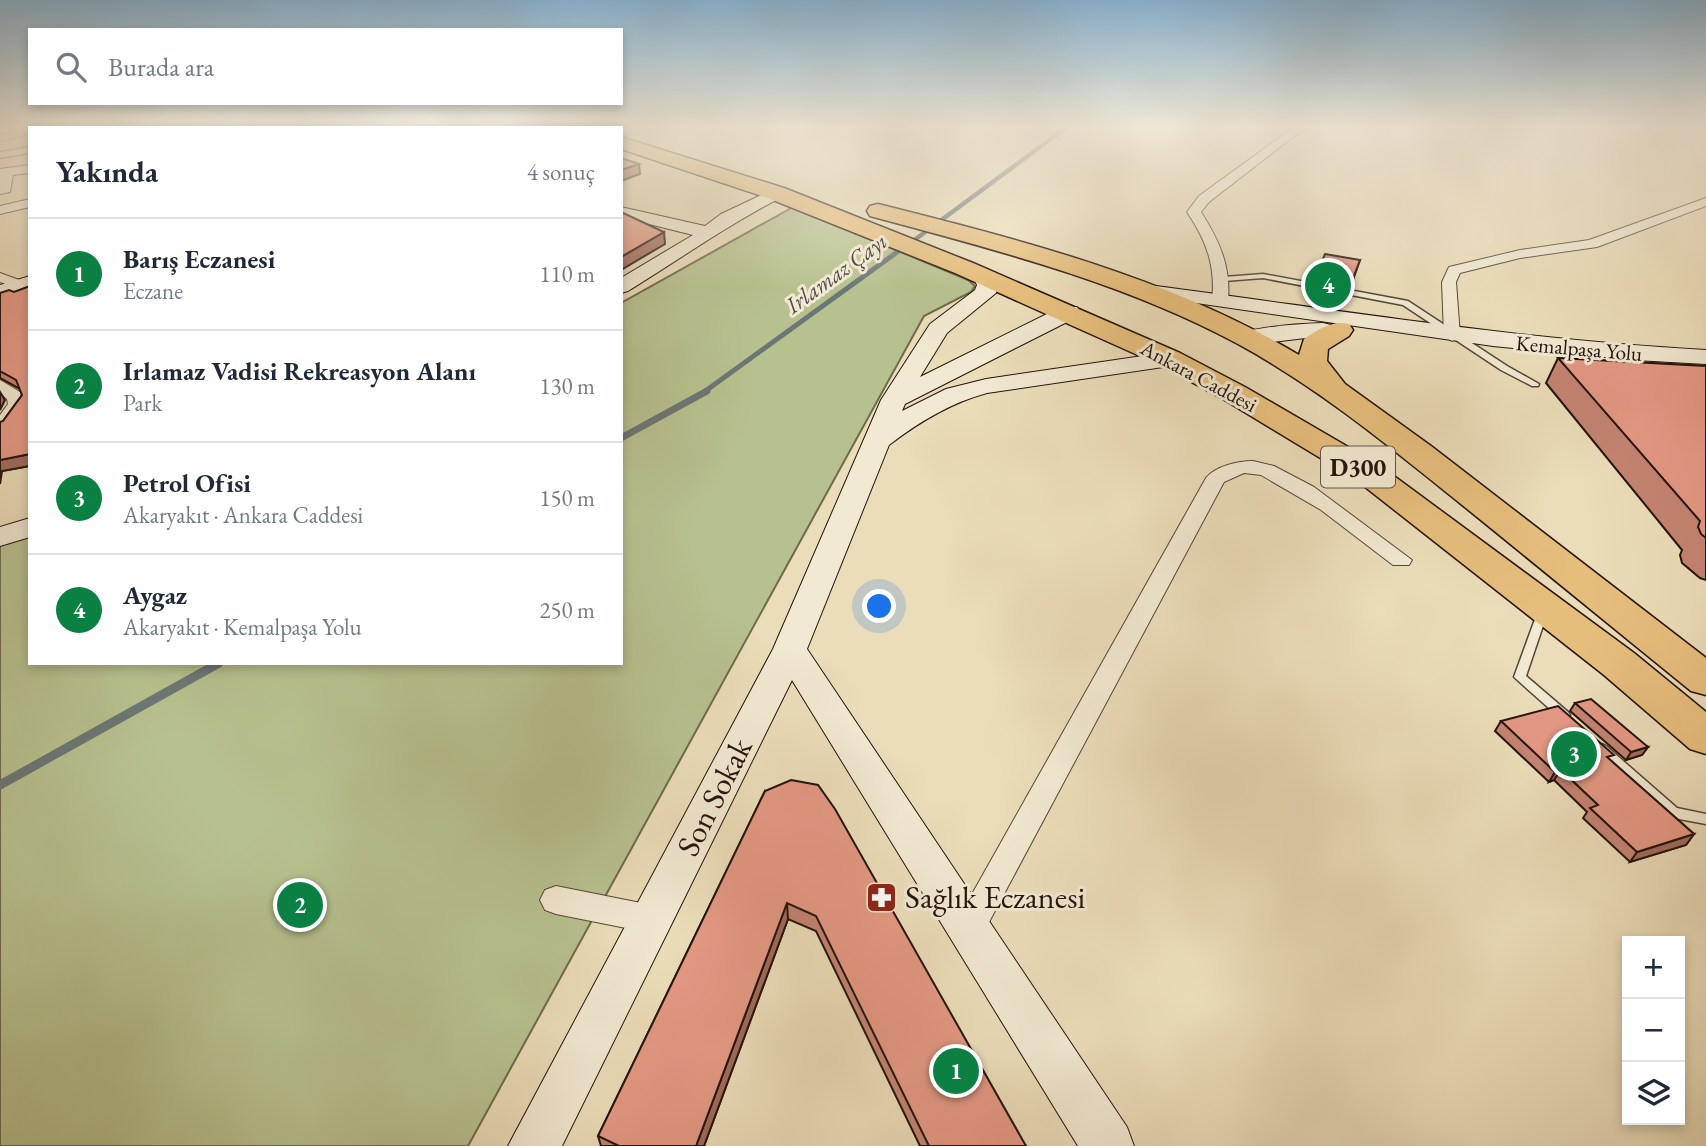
<!DOCTYPE html>
<html lang="tr">
<head>
<meta charset="utf-8">
<style>
  :root { --surface:#fff; --page:#f6f6f7; --text:#1f2937; --muted:#747a83; --line:#e0e1e3; --accent:#0b8043 }
  body { margin:0; font-family:"EB Garamond",serif; background:var(--page); color:var(--text) }
  .controls { position:absolute; right:21px; bottom:21px; display:grid; overflow:hidden; border-radius:0px; box-shadow:0 4px 10px #0003 }
  .controls button { width:63px; height:63px; display:grid; place-items:center; padding:0; border:0; border-bottom:2px solid var(--line); background:var(--surface); color:var(--text); font:35px sans-serif }
  .you { position:absolute; left:880px; top:607px; width:24px; height:24px; margin:-18px; border:5px solid #fff; border-radius:50%; background:#1a73e8; box-shadow:0 0 0 10px #1a73e833 }
  .badge { display:grid; place-items:center; width:46px; height:46px; border-radius:50%; background:var(--accent); color:#fff; font-size:23px; font-weight:700 }
  .pin { position:absolute; translate:-50% -50%; border:4px solid #fff; box-shadow:0 2px 7px #0006 }
  .list { margin:0; padding:0; list-style:none }
  h2 { display:flex; justify-content:space-between; align-items:center; height:91px; margin:0; padding:0 28px; font-size:30px }
  h2 small { font-size:23px; font-weight:400; color:var(--muted) }
  .list li { display:grid; grid-template-columns:46px 1fr auto; gap:21px; align-items:center; box-sizing:border-box; height:112px; padding:0 28px; border-top:2px solid var(--line) }
  .list b { display:block; font-size:26px; white-space:nowrap }
  .list p { margin:0; font-size:23px; white-space:nowrap; color:var(--muted) }
  .list em { font-size:23px; font-style:normal; color:var(--muted) }
  .icon { flex:none; width:38px; height:38px; fill:none; stroke:currentColor; stroke-width:2; stroke-linecap:round; stroke-linejoin:round }
  .map { position:relative; flex:none; width:1706px; height:1146px; overflow:hidden }
  .search { position:absolute; background:var(--surface); box-shadow:0 4px 10px #0003; left:28px; top:28px; width:595px; height:77px; display:flex; align-items:center; gap:18px; box-sizing:border-box; padding:0 24px; border-radius:0px; color:var(--muted); font-size:26px }
  .panel { position:absolute; background:var(--surface); box-shadow:0 4px 10px #0003; left:28px; top:126px; width:595px; height:539px; border-radius:0px }
  .map>svg:first-child { display:block }
  .green { fill:#b7c18f; stroke:#6e6a4e; stroke-width:2 }
  .lines { fill:none; stroke-linecap:round; stroke-linejoin:round }
  .stream-far3 { stroke:#6c7775; stroke-width:4.5 }
  .stream-far2 { stroke:#6c7775; stroke-width:5 }
  .stream-far1 { stroke:#6c7775; stroke-width:7 }
  .stream { stroke:#6c7775; stroke-width:9 }
  .lane-casing { stroke:#564638; stroke-width:3 }
  .street-casing { stroke:#564638; stroke-width:2 }
  .secondary-casing { stroke:#24130d; stroke-width:2 }
  .highway-casing { stroke:#24130d; stroke-width:3 }
  .lane { fill:#f2e9d2; fill-rule:evenodd }
  .street { fill:#f2e9d2; fill-rule:evenodd }
  .secondary { fill:#f2e9d2; fill-rule:evenodd }
  .highway { fill:#e6be7c; fill-rule:evenodd }
  .wall { fill:#c48472; stroke:#24130d; stroke-width:2 }
  .shaded-wall { fill:#a06b5c; stroke:#24130d; stroke-width:2 }
  .building { fill:#e49984; stroke:#24130d; stroke-width:2 }
  .labels { text-anchor:middle; dominant-baseline:central; stroke-width:6; stroke-linejoin:round; paint-order:stroke }
  .far-street-label { font-size:21px; fill:#24130d; stroke:#f2e9d2 }
  .far-water-label { font-size:23px; font-style:italic; fill:#4e4d4a; stroke:#f2e9d2 }
  .shield { fill:#f2e9d2; stroke:#625348; stroke-width:2 }
  .shield-label { font-size:24px; font-weight:bold; fill:#24130d }
  .near-street-label { font-size:32px; fill:#24130d; stroke:#f2e9d2 }
  .near-poi-label { font-size:32px; fill:#24130d; stroke:#f2e9d2; text-anchor:start }
</style>
</head>
<body>
<div class="map">
<svg width="1706" height="1146" viewBox="0 0 1706 1146">
  <rect width="100%" height="100%" fill="#ebddb9"/>
  <filter id="stains"><feTurbulence type="fractalNoise" baseFrequency=".00286" numOctaves="4"/><feColorMatrix values="0 0 0 0 .2 0 0 0 0 .09 0 0 0 0 .02 0 0 0 .5 -.17"/></filter>
  <radialGradient id="worn" r=".72"><stop offset=".6" stop-color="#630" stop-opacity="0"/><stop offset="1" stop-color="#630" stop-opacity=".3"/></radialGradient>
  <polygon class="green" points="793,207 968,280 975,286 971,292 924,316 468,1146 0,1146 0,545 30,534 30,663 621,663 621,303"/>
  <g class="lines">
    <polyline class="stream-far3" points="909,244 1067,127"/>
    <polyline class="stream-far2" points="704,392 911,242"/>
    <polyline class="stream-far1" points="621,438 707,391"/>
    <polyline class="stream" points="0,785 219,663"/>
    <defs>
      <g id="lane">
        <polygon points="1263,274 1408,301 1507,366 1539,384 1538,386 1532,386 1501,370 1403,305 1263,278 1224,281 1221,279 1224,277"/>
        <polygon points="1543,607 1548,611 1526,676 1568,712 1570,715 1568,718 1564,720 1560,718 1514,677 1538,611"/>
        <polygon points="1602,744 1606,746 1677,808 1706,814 1706,824 1668,817 1598,752 1596,749 1598,746"/>
      </g>
      <g id="street">
        <polygon points="40,127 53,127 40,128"/>
        <polygon points="167,127 180,127 167,128"/>
        <path d="M1294,127H1306L1209,202L1201,212C1219,240 1231,266 1228,300L1225,303H1215L1212,300C1216,266 1206,240 1187,212L1199,196Z"/>
        <polygon points="30,128 30,134 0,141 0,135"/>
        <polygon points="30,147 30,153 0,158 0,152"/>
        <polygon points="30,165 30,173 13,175 10,192 0,194 0,169"/>
        <polygon points="1706,198 1706,206 1597,247 1520,258 1460,273 1456,282 1460,336 1452,341 1444,336 1442,282 1449,267 1520,250 1589,240"/>
        <polygon points="30,199 30,207 0,214 0,206"/>
        <polygon points="0,273 30,284 30,293 0,282"/>
        <polygon points="0,380 20,392 26,404 7,430 0,432 0,415 8,404 7,399 0,393"/>
        <path d="M1253,461L1274,466L1314,487L1412,560L1409,565H1393L1321,510L1261,475L1244,473L1224,482L980,939L969,943L958,939L953,929L958,919L1206,478C1216,466 1238,461 1253,461Z"/>
        <polygon points="556,886 651,905 662,909 667,919 662,929 651,933 556,914 545,910 540,900 545,890"/>
      </g>
      <g id="secondary">
        <rect x="217" y="127" width="16" height="1"/>
        <path d="M776,188L785,193L782,197C729,224 680,259 628,291L621,293V278L693,235L621,217V207L705,226L721,214Z"/>
        <path d="M983,270L990,272C995,279 998,284 996,293L947,333L920,377L1061,307H1077L1080,312L1077,317L905,404L902,411L946,389L986,379L1170,352L1178,354L1182,359L1178,364L1170,366L987,393C950,403 919,422 889,445L807,649L1127,1127L1134,1146H1078L792,680L562,1146H508L773,649L881,400L930,324L975,290L977,285L973,276L976,272Z"/>
        <polygon points="30,276 30,289 0,298 0,285"/>
        <path d="M1141,284C1329,308 1516,340 1706,350V364L1635,360L1493,346L1134,294L1130,290L1134,286Z"/>
        <path d="M1323,323L1331,325L1334,330L1331,335L1248,345L1240,343L1237,338L1240,333C1267,326 1295,324 1323,323Z"/>
        <polygon points="30,518 30,537 0,546 0,527"/>
      </g>
      <g id="highway">
        <rect x="542" y="127" width="20" height="1"/>
        <polygon points="621,137 784,188 973,263 1180,353 1245,387 1379,465 1634,653 1706,712 1706,754 1690,749 1604,675 1355,479 1223,399 1160,365 955,273 768,198 621,149"/>
        <path d="M878,204C1021,240 1171,278 1299,355L1304,339C1319,330 1331,320 1349,324L1353,330L1349,336L1328,349L1327,361L1345,384L1431,446L1706,658V695L1691,691C1614,629 1538,566 1461,504C1390,447 1319,388 1238,344C1123,282 996,250 870,216L867,211L870,206Z"/>
      </g>
    </defs>
    <use href="#lane" class="lane-casing"/>
    <use href="#street" class="street-casing"/>
    <use href="#secondary" class="secondary-casing"/>
    <use href="#highway" class="highway-casing"/>
    <use href="#lane" class="lane"/>
    <use href="#street" class="street"/>
    <use href="#secondary" class="secondary"/>
    <use href="#highway" class="highway"/>
  </g>
  <g class="wall">
    <polygon points="1360,260 1350,288 1314,281 1316,275"/>
    <polygon points="14,292 30,466 2,471 3,421 22,395 20,389 0,378 0,293"/>
    <polygon points="1558,358 1706,366 1706,580 1700,578 1682,563 1680,555 1682,550 1546,383"/>
    <polygon points="1575,703 1648,747 1642,755 1626,760 1570,711"/>
    <polygon points="1501,721 1610,760 1694,834 1686,845 1630,862 1583,818 1587,812 1554,780 1549,782 1495,731"/>
    <polygon points="765,791 1026,1146 920,1146 816,931 788,919 704,1146 601,1146 598,1136"/>
  </g>
  <g class="shaded-wall">
    <polygon points="639,164 640,174 621,181 621,170"/>
    <polygon points="664,232 665,244 621,270 621,257"/>
    <polygon points="0,392 5,400 0,410"/>
    <polygon points="30,454 30,466 2,471 0,484 0,460"/>
    <polygon points="1648,747 1642,755 1626,760 1631,752"/>
    <polygon points="1561,770 1554,780 1549,782 1555,772"/>
    <polygon points="1694,834 1686,845 1630,862 1637,852"/>
    <polygon points="787,903 788,919 704,1146 696,1146"/>
  </g>
  <g class="building">
    <polygon points="464,127 502,127 504,128 462,128"/>
    <polygon points="621,158 639,164 621,170"/>
    <polygon points="621,212 664,232 621,257"/>
    <polygon points="1325,254 1360,260 1352,281 1316,275"/>
    <polygon points="30,286 30,454 0,460 0,422 3,421 22,395 16,380 0,371 0,293 9,290 14,292"/>
    <polygon points="1558,358 1706,366 1706,538 1701,534 1698,527 1700,521"/>
    <polygon points="1591,699 1648,747 1631,752 1575,703"/>
    <polygon points="1558,706 1614,755 1607,757 1694,834 1637,852 1590,808 1598,805 1561,770 1555,772 1501,721"/>
    <polygon points="791,780 818,785 835,809 1026,1146 929,1146 816,916 787,903 696,1146 619,1146 598,1136 765,791"/>
  </g>
  <linearGradient id="sky" x2="0" y2="1"><stop stop-color="#89b6d6"/><stop offset="0.44" stop-color="#f6f0e0"/><stop offset="1" stop-color="#f6f0e0" stop-opacity="0"/></linearGradient>
  <rect width="1706" height="288" fill="url(#sky)"/>
  <defs>
    <symbol id="pharmacy-square" viewBox="-11 -11 22 22"><rect x="-9" y="-9" width="18" height="18" rx="4" fill="#8f2418" stroke="#f2e9d2"/><path d="M-2-6h4v4h4v4h-4v4h-4v-4h-4v-4h4Z" fill="#fff"/></symbol>
  </defs>
  <g fill-rule="evenodd">
    <use href="#pharmacy-square" x="864" y="880" width="35" height="35"/>
  </g>
  <g class="labels">
    <g class="far-street-label">
      <text transform="translate(1579 348) rotate(5)">Kemalpaşa Yolu</text>
      <text transform="translate(1199 376) rotate(28)">Ankara Caddesi</text>
    </g>
    <g class="far-water-label">
      <text transform="translate(836 273) rotate(-36)">Irlamaz Çayı</text>
    </g>
    <rect class="shield" x="1321" y="446.5" width="74" height="41" rx="5"/>
    <g class="shield-label">
      <text x="1358" y="467">D300</text>
    </g>
    <g class="near-street-label">
      <text transform="translate(714 797) rotate(-63)">Son Sokak</text>
    </g>
    <g class="near-poi-label">
      <text x="905" y="897">Sağlık Eczanesi</text>
    </g>
  </g>
  <rect width="100%" height="100%" filter="url(#stains)"/>
  <rect width="100%" height="100%" fill="url(#worn)"/>
</svg>
<div class="controls">
<button>+</button>
<button>−</button>
<button><svg class="icon" aria-label="layers" viewBox="0 0 24 24"><path d="M12 4l9 5-9 5-9-5zM3 14l9 5 9-5"/></svg></button>
</div>
<div class="you"></div>
<div class="pin badge" style="left:956px;top:1071px">1</div>
<div class="pin badge" style="left:300px;top:905px">2</div>
<div class="pin badge" style="left:1574px;top:754px">3</div>
<div class="pin badge" style="left:1328px;top:285px">4</div>
<div class="search"><svg class="icon" aria-label="search" viewBox="0 0 24 24"><circle cx="10" cy="10" r="6"/><path d="M15 15l6 6"/></svg>Burada ara</div>
<section class="panel">
<h2>Yakında<small>4 sonuç</small></h2>
<ul class="list">
<li><span class="badge">1</span><div><b>Barış Eczanesi</b><p>Eczane</p></div><em>110 m</em></li>
<li><span class="badge">2</span><div><b>Irlamaz Vadisi Rekreasyon Alanı</b><p>Park</p></div><em>130 m</em></li>
<li><span class="badge">3</span><div><b>Petrol Ofisi</b><p>Akaryakıt · Ankara Caddesi</p></div><em>150 m</em></li>
<li><span class="badge">4</span><div><b>Aygaz</b><p>Akaryakıt · Kemalpaşa Yolu</p></div><em>250 m</em></li>
</ul>
</section>
</div>
</body>
</html>
